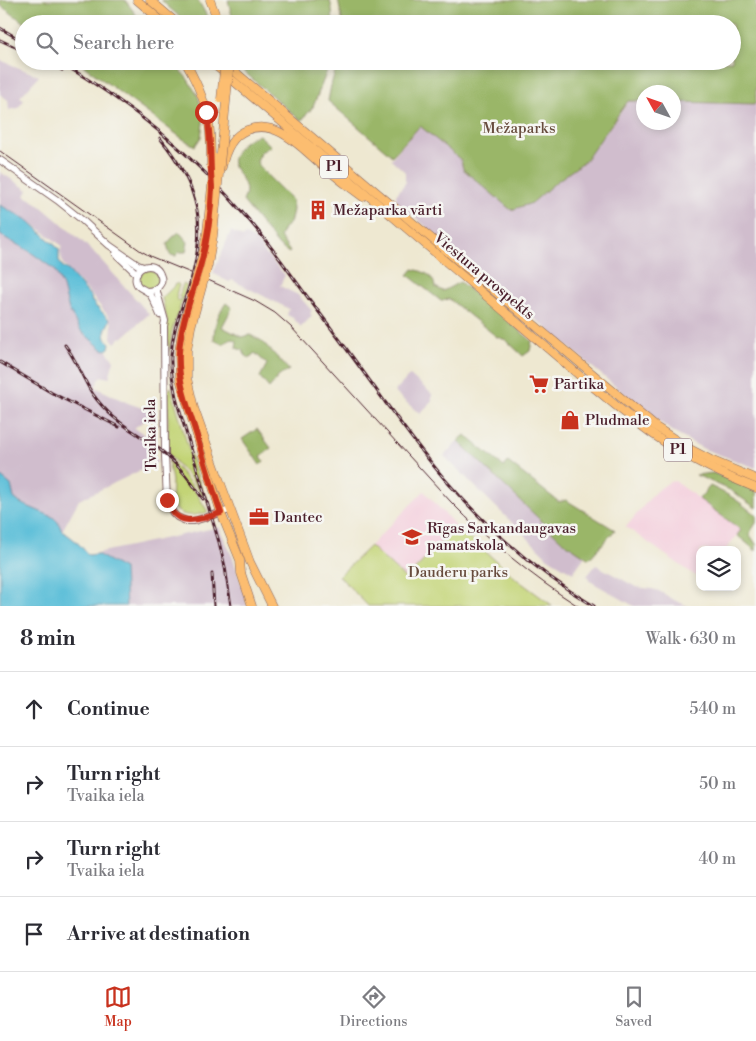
<!DOCTYPE html>
<html lang="en">
<head>
<meta charset="utf-8">
<style>
  :root { --surface:#fff; --page:#f7f7f7; --text:#2b2b33; --muted:#7c7c81; --line:#e1e1e2; --accent:#c8321e }
  body { margin:0; font-family:"Libre Bodoni",serif; background:var(--page); color:var(--text) }
  .controls { position:absolute; right:15px; bottom:15px; display:grid; overflow:hidden; border-radius:10px; box-shadow:0 2px 8px #0003 }
  .controls button { width:45px; height:45px; display:grid; place-items:center; padding:0; border:0; border-bottom:1px solid var(--line); background:var(--surface); color:var(--text); font:25px sans-serif }
  .compass { position:absolute; left:636px; top:85px; width:45px; height:45px; border-radius:50%; background:var(--surface); box-shadow:0 2px 8px #0003; rotate:310deg }
  .stop { position:absolute; width:15px; height:15px; margin:-11px; border:4px solid #c8321e; border-radius:50%; background:#fff }
  .stop.end { background:#c8321e; border-color:#fff; box-shadow:0 1px 5px #0008 }
  .list { margin:0; padding:0; list-style:none }
  h2 { display:flex; justify-content:space-between; align-items:center; height:65px; margin:0; padding:0 20px; font-size:21px }
  h2 small { font-size:16px; font-weight:400; color:var(--muted) }
  .list li { display:grid; grid-template-columns:32px 1fr auto; gap:15px; align-items:center; box-sizing:border-box; height:75px; padding:0 20px; border-top:1px solid var(--line) }
  .list b { display:block; font-size:19px; white-space:nowrap }
  .list p { margin:0; font-size:16px; white-space:nowrap; color:var(--muted) }
  .list em { font-size:16px; font-style:normal; color:var(--muted) }
  .icon { flex:none; width:28px; height:28px; fill:none; stroke:currentColor; stroke-width:2; stroke-linecap:round; stroke-linejoin:round }
  .map { position:relative; flex:none; width:756px; height:606px; overflow:hidden }
  .search { position:absolute; background:var(--surface); box-shadow:0 2px 8px #0003; left:15px; right:15px; top:15px; height:55px; display:flex; align-items:center; gap:12px; box-sizing:border-box; padding:0 18px; border-radius:28px; color:var(--muted); font-size:19px }
  .sheet { height:365px; background:var(--surface) }
  nav { display:flex; justify-content:space-around; align-items:center; box-sizing:border-box; height:70px; border-top:1px solid var(--line); background:var(--surface); font-size:14px; color:var(--muted) }
  nav a { display:grid; justify-items:center; gap:2px }
  nav .on { color:var(--accent) }
  .map>svg:first-child { display:block }
  .built { fill:#f4cfdd }
  .industrial { fill:#d0bdcd }
  .green { fill:#c3d476; stroke:#867a50 }
  .forest { fill:#9ab667; stroke:#726a49 }
  .water { fill:#5abed8; stroke:#526e82 }
  .lines { fill:none; stroke-linecap:round; stroke-linejoin:round }
  .tertiary-casing { stroke:#836565; stroke-width:8 }
  .primary-casing { stroke:#836565; stroke-width:9 }
  .tertiary { stroke:#fff; stroke-width:6 }
  .primary { stroke:#fcbd6f; stroke-width:8 }
  .tram { stroke:#4a1f2b; stroke-width:1 }
  .rail-casing { stroke:#4a1f2b; stroke-width:3 }
  .rail { stroke:#f6f6f2; stroke-width:1; stroke-dasharray:4; stroke-linecap:butt }
  .primary-bridge-casing { stroke:#836565; stroke-width:9; stroke-linecap:butt }
  .primary-bridge { stroke:#fcbd6f; stroke-width:8 }
  .route { stroke:#c8321e; stroke-width:6 }
  .labels { text-anchor:middle; dominant-baseline:central; stroke-width:5; stroke-linejoin:round; paint-order:stroke }
  .shield { fill:#f6f6f2; stroke:#7e6067; stroke-width:1 }
  .shield-label { font-size:14px; font-weight:bold; fill:#4a1f2b }
  .park-label { font-size:15px; fill:#684c3e; stroke:#f6f6f2 }
  .poi-label { font-size:15px; fill:#4a1f2b; stroke:#f6f6f2; text-anchor:start }
  .street-label { font-size:15px; fill:#4a1f2b; stroke:#f6f6f2 }
</style>
</head>
<body>
<div class="map">
<svg width="756" height="606" viewBox="0 0 756 606">
  <rect width="100%" height="100%" fill="#f6f6f2"/>
  <filter id="ink" filterUnits="userSpaceOnUse"><feTurbulence type="fractalNoise" baseFrequency=".02" numOctaves="2"/><feDisplacementMap in="SourceGraphic" scale="10" xChannelSelector="R" yChannelSelector="G"/><feConvolveMatrix kernelMatrix="1 2 1 2 8 2 1 2 1" color-interpolation-filters="sRGB"/></filter>
  <filter id="wash" filterUnits="userSpaceOnUse"><feTurbulence type="fractalNoise" baseFrequency=".0096" numOctaves="4" result="noise"/><feDisplacementMap in="SourceGraphic" scale="20" xChannelSelector="R" yChannelSelector="G"/><feGaussianBlur stdDeviation="1.12" result="paint"/><feColorMatrix in="noise" values="0 0 0 0 0 0 0 0 0 0 0 0 0 0 0 0 0 1.4 0 .05"/><feComposite in="paint" operator="in"/></filter>
  <g filter="url(#wash)">
    <rect width="100%" height="100%" fill="#eee8d1"/>
    <g class="built">
      <polygon points="675,481 741,530 725,550 700,550 700,579 626,527 655,492 669,482"/>
      <polygon points="424,491 455,525 455,528 405,579 383,557 370,546"/>
    </g>
    <g class="industrial">
      <polygon points="0,60 39,76 20,97 24,100 18,108 9,110 8,100 0,94"/>
      <polygon points="629,101 643,101 644,122 674,122 674,102 756,104 756,468 704,449 678,435 657,420 635,403 397,202 396,195 406,182 405,180 405,172 391,159 420,126 461,160 463,169 532,203 556,182 585,161"/>
      <polygon points="0,172 28,190 25,196 37,203 83,242 101,260 149,314 122,338 121,337 115,343 111,338 112,324 110,318 85,288 63,264 60,252 62,246 29,221 0,205"/>
      <polygon points="231,231 243,237 246,235 257,241 264,252 285,275 280,286 298,295 312,311 310,313 312,316 301,327 293,318 287,315 289,309 232,280 229,282 213,273"/>
      <polygon points="0,235 29,251 55,270 63,287 69,310 81,331 102,349 106,350 114,360 109,378 101,376 95,387 128,403 148,410 153,415 134,428 154,440 149,449 158,462 79,500 62,531 58,522 53,517 20,503 14,498 11,485 0,476"/>
      <polygon points="410,375 432,394 432,401 420,414 394,392"/>
      <polygon points="458,441 561,540 585,556 573,573 548,558 444,456"/>
      <polygon points="219,527 233,558 246,599 247,606 126,606 124,569 97,554 88,555"/>
      <polygon points="596,565 636,587 652,589 659,591 676,601 688,606 634,606 588,580 589,577 587,576"/>
    </g>
    <g class="green">
      <circle cx="149" cy="279" r="9"/>
      <polygon points="177,283 179,285 176,295 177,296 176,299 180,301 181,298 179,297 183,284 187,286 172,331 169,352 167,341 167,320 162,298"/>
      <polygon points="171,387 188,447 204,497 203,497 192,480 168,454 168,391"/>
      <path d="M170,460L191,484L208,512C194,516 177,520 172,500C171,494 172,487 172,481C171,474 169,468 169,461Z"/>
      <polygon points="455,528 463,532 519,581 553,606 368,606 339,576 370,546 406,579"/>
    </g>
    <g class="forest">
      <polygon points="0,0 125,0 143,24 26,24 0,5"/>
      <polygon points="161,0 198,0 208,18 209,24 188,24 166,5"/>
      <polygon points="228,0 330,0 332,9 333,24 234,24"/>
      <polygon points="338,0 756,0 756,104 674,102 674,92 644,92 643,101 628,101 585,161 556,182 532,203 511,210 463,169 461,160 420,126 392,156 328,101 331,85 338,61 732,61 732,24 343,24"/>
      <polygon points="77,61 171,61 187,78 198,96 204,116 201,137 195,146 183,139"/>
      <polygon points="239,61 330,61 325,76 313,107 301,121 241,69"/>
      <path d="M259,135L271,146L261,152L257,162L261,169L292,200L293,210L290,223L284,228L280,237L290,252L289,253L279,246L243,201C251,185 240,179 233,165C232,160 233,157 236,152C242,141 247,140 259,135Z"/>
      <polygon points="179,232 188,242 186,252 179,252 176,256 170,255 167,244 172,238"/>
      <path d="M413,269C424,272 433,274 435,287L443,291L460,282L532,341L530,351L523,356L506,340L497,337L449,299L441,301L408,275Z"/>
      <path d="M226,303L232,308L222,327L242,337L250,335L262,341L289,370L279,376L269,388L260,377L267,364L255,353L249,358L245,355L242,350L236,348L237,341L232,339L222,344L214,340C214,326 217,315 226,303Z"/>
      <polygon points="257,429 271,448 261,456 264,461 260,465 242,439"/>
      <polygon points="465,435 504,467 508,462 559,502 566,500 615,530 589,559 561,540 458,441"/>
      <polygon points="713,473 756,490 756,508 730,490 696,475"/>
      <path d="M710,486C720,491 730,495 739,502C745,506 749,511 756,514V523L751,531L750,535L756,544V551L737,535L741,530L699,499Z"/>
    </g>
    <g class="water">
      <path d="M0,205L29,221L59,249V261L62,266L69,271L91,297L92,302H94L96,307L98,308L110,320C106,329 101,335 110,343L109,348L106,350L102,349L81,331L76,323L69,310L63,287L55,270L29,251L0,235Z"/>
      <path d="M0,476L11,485L14,498L20,503L53,517L58,522L62,531C72,537 81,545 88,555L97,554L124,569L126,606H0Z"/>
    </g>
  </g>
  <g filter="url(#ink)">
    <g class="lines">
      <defs>
        <g id="tertiary">
          <polyline points="0,160 57,200 82,220 109,245 138,265 143,267"/>
          <polyline points="116,254 137,274"/>
          <polyline points="157,288 157,292 165,321 164,326 165,456 167,500 169,506 173,513 177,517 186,521 194,521 230,510"/>
          <path d="M147,291C156,291 165,284 160,274C154,259 132,267 136,282C138,290 145,288 150,294C154,300 157,308 160,315"/>
        </g>
        <g id="primary">
          <polyline points="137,0 165,24"/>
          <polyline points="150,0 178,24"/>
          <polyline points="210,0 219,24"/>
          <path d="M210,61L593,387C614,404 635,422 657,437C688,459 721,474 756,488"/>
          <polyline points="226,64 381,196 656,427 690,449 713,461 756,479"/>
          <path d="M222,167C225,152 231,136 247,130C277,118 302,149 323,166C336,177 349,187 363,197"/>
          <polyline points="189,410 221,513 240,560 241,573 252,606"/>
          <polyline points="217,473 250,562 272,606"/>
        </g>
      </defs>
      <use href="#tertiary" class="tertiary-casing"/>
      <use href="#primary" class="primary-casing"/>
      <use href="#tertiary" class="tertiary"/>
      <use href="#primary" class="primary"/>
      <path class="tram" d="M0,151L141,251L152,257L208,280L255,301L275,313L291,327L451,502C490,542 531,576 578,606"/>
      <defs>
        <g id="rail">
          <polyline points="0,28 24,42"/>
          <polyline points="0,40 24,51"/>
          <polyline points="46,61 62,70"/>
          <path d="M58,61C130,103 194,155 248,219C270,244 289,272 309,299C335,333 360,367 385,402C406,430 426,458 449,484C491,532 540,574 594,606"/>
          <path d="M160,138C200,187 208,226 189,287C181,311 172,330 171,356C170,372 174,387 177,402L219,542L225,567L231,606"/>
          <path d="M65,345C75,358 81,374 89,388C94,397 101,405 108,412C121,425 136,433 151,443C173,458 188,477 203,499"/>
          <polyline points="0,362 52,393 119,427"/>
          <polyline points="212,574 214,606"/>
        </g>
      </defs>
      <use href="#rail" class="rail-casing"/>
      <use href="#rail" class="rail"/>
      <defs>
        <g id="primary-bridge">
          <path d="M187,65C197,83 206,103 209,123C211,137 211,152 211,166"/>
          <polyline points="221,99 225,61"/>
          <polyline points="189,410 180,379 179,352 182,331 204,249 207,232 215,158"/>
          <polyline points="217,473 194,408 190,391 187,378 187,351 191,327 208,265 213,236 230,61"/>
        </g>
      </defs>
      <use href="#primary-bridge" class="primary-bridge-casing"/>
      <use href="#primary-bridge" class="primary-bridge"/>
    </g>
  </g>
  <g class="lines" filter="url(#ink)">
    <path class="route" d="M167,500C174,529 200,520 221,513C212,487 204,460 196,433C188,407 177,380 179,352C181,323 192,295 200,267C207,242 211,214 212,188C212,183 211,177 211,172C210,152 211,132 206,112"/>
  </g>
  <defs>
    <symbol id="building-bare" viewBox="-9 -9 18 18"><path d="M-4-6H4V6H1V3H-1V6H-4ZM-2.5-4.3h1.7v1.8h-1.7ZM.8-4.3h1.7v1.8H.8ZM-2.5-1h1.7V.8h-1.7ZM.8-1h1.7V.8H.8Z" fill="#c8321e" stroke="#f6f6f2" stroke-width="2.5" paint-order="stroke"/></symbol>
    <symbol id="supermarket-bare" viewBox="-9 -9 18 18"><path d="M-6-5.5h2.5l.6 2H6L4.5 2H-2.5L-4.4-4H-6ZM-1.5 3.2a1.3 1.3 0 1 0 .1 0ZM3 3.2a1.3 1.3 0 1 0 .1 0Z" fill="#c8321e" stroke="#f6f6f2" stroke-width="2.5" paint-order="stroke"/></symbol>
    <symbol id="shop-bare" viewBox="-9 -9 18 18"><path d="M-5-2.5h2.3a2.7 3.5 0 0 1 5.4 0H5L5.5 6h-11ZM-1.5-2.5h3a1.5 2.3 0 0 0-3 0Z" fill="#c8321e" stroke="#f6f6f2" stroke-width="2.5" paint-order="stroke"/></symbol>
    <symbol id="office-bare" viewBox="-9 -9 18 18"><path d="M-6-3h4V-5.5h4V-3h4V5H-6ZM-1-4.5V-3h2v-1.5ZM-6 0V1H6V0Z" fill="#c8321e" stroke="#f6f6f2" stroke-width="2.5" paint-order="stroke"/></symbol>
    <symbol id="school-bare" viewBox="-9 -9 18 18"><path d="M0-5L7-2L0 1L-7-2ZM-4 1L0 2.5L4 1V4Q0 6-4 4Z" fill="#c8321e" stroke="#f6f6f2" stroke-width="2.5" paint-order="stroke"/></symbol>
  </defs>
  <g fill-rule="evenodd">
    <use href="#building-bare" x="304" y="196" width="28" height="28"/>
    <use href="#supermarket-bare" x="525" y="370" width="28" height="28"/>
    <use href="#shop-bare" x="556" y="406" width="28" height="28"/>
    <use href="#office-bare" x="245" y="503" width="28" height="28"/>
    <use href="#school-bare" x="398" y="523" width="28" height="28"/>
  </g>
  <g class="labels">
    <g class="shield">
      <rect x="320" y="155.5" width="28" height="23" rx="4"/>
      <rect x="664" y="438.5" width="28" height="23" rx="4"/>
    </g>
    <g class="shield-label">
      <text x="334" y="167">P1</text>
      <text x="678" y="450">P1</text>
    </g>
    <g class="park-label">
      <text x="519" y="128">Mežaparks</text>
      <text x="458" y="572">Dauderu parks</text>
    </g>
    <g class="poi-label">
      <text x="333" y="210">Mežaparka vārti</text>
      <text x="554" y="384">Pārtika</text>
      <text x="585" y="420">Pludmale</text>
      <text x="274" y="517">Dantec</text>
      <text x="427" y="528">Rīgas Sarkandaugavas<tspan x="427" dy="17">pamatskola</tspan></text>
    </g>
    <g class="street-label">
      <text transform="translate(484 276) rotate(40)">Viestura prospekts</text>
      <text transform="translate(151 435) rotate(-91)">Tvaika iela</text>
    </g>
  </g>
</svg>
<div class="controls">
<button><svg class="icon" aria-label="layers" viewBox="0 0 24 24"><path d="M12 4l9 5-9 5-9-5zM3 14l9 5 9-5"/></svg></button>
</div>
<svg class="compass" viewBox="-18 -18 36 36"><path d="M0-13l5 13h-10z" fill="#e53935"/><path d="M0 13l5-13h-10z" fill="#7c7c81"/></svg>
<div class="stop" style="left:206px;top:112px"></div>
<div class="stop end" style="left:167px;top:500px"></div>
<div class="search"><svg class="icon" aria-label="search" viewBox="0 0 24 24"><circle cx="10" cy="10" r="6"/><path d="M15 15l6 6"/></svg>Search here</div>
</div>
<section class="sheet">
<h2>8 min<small>Walk · 630 m</small></h2>
<ul class="list">
<li><svg class="icon" aria-label="ahead" viewBox="0 0 24 24"><path d="M12 20V5M6 11l6-6 6 6"/></svg><div><b>Continue</b></div><em>540 m</em></li>
<li><svg class="icon" aria-label="right" viewBox="0 0 24 24"><path d="M7 20v-9h11M14 6l5 5-5 5"/></svg><div><b>Turn right</b><p>Tvaika iela</p></div><em>50 m</em></li>
<li><svg class="icon" aria-label="right" viewBox="0 0 24 24"><path d="M7 20v-9h11M14 6l5 5-5 5"/></svg><div><b>Turn right</b><p>Tvaika iela</p></div><em>40 m</em></li>
<li><svg class="icon" aria-label="arrive" viewBox="0 0 24 24"><path d="M6 21V4h12l-3 4 3 4H6"/></svg><div><b>Arrive at destination</b></div></li>
</ul>
</section>
<nav>
<a class="on"><svg class="icon" aria-label="map" viewBox="0 0 24 24"><path d="M3 6l6-2 6 2 6-2v14l-6 2-6-2-6 2zM9 4v14M15 6v14"/></svg>Map</a>
<a><svg class="icon" aria-label="directions" viewBox="0 0 24 24"><path d="M12 3l9 9-9 9-9-9zM9 14v-3h6M13 9l2 2-2 2"/></svg>Directions</a>
<a><svg class="icon" aria-label="saved" viewBox="0 0 24 24"><path d="M7 4h10v16l-5-4-5 4z"/></svg>Saved</a>
</nav>
</body>
</html>
